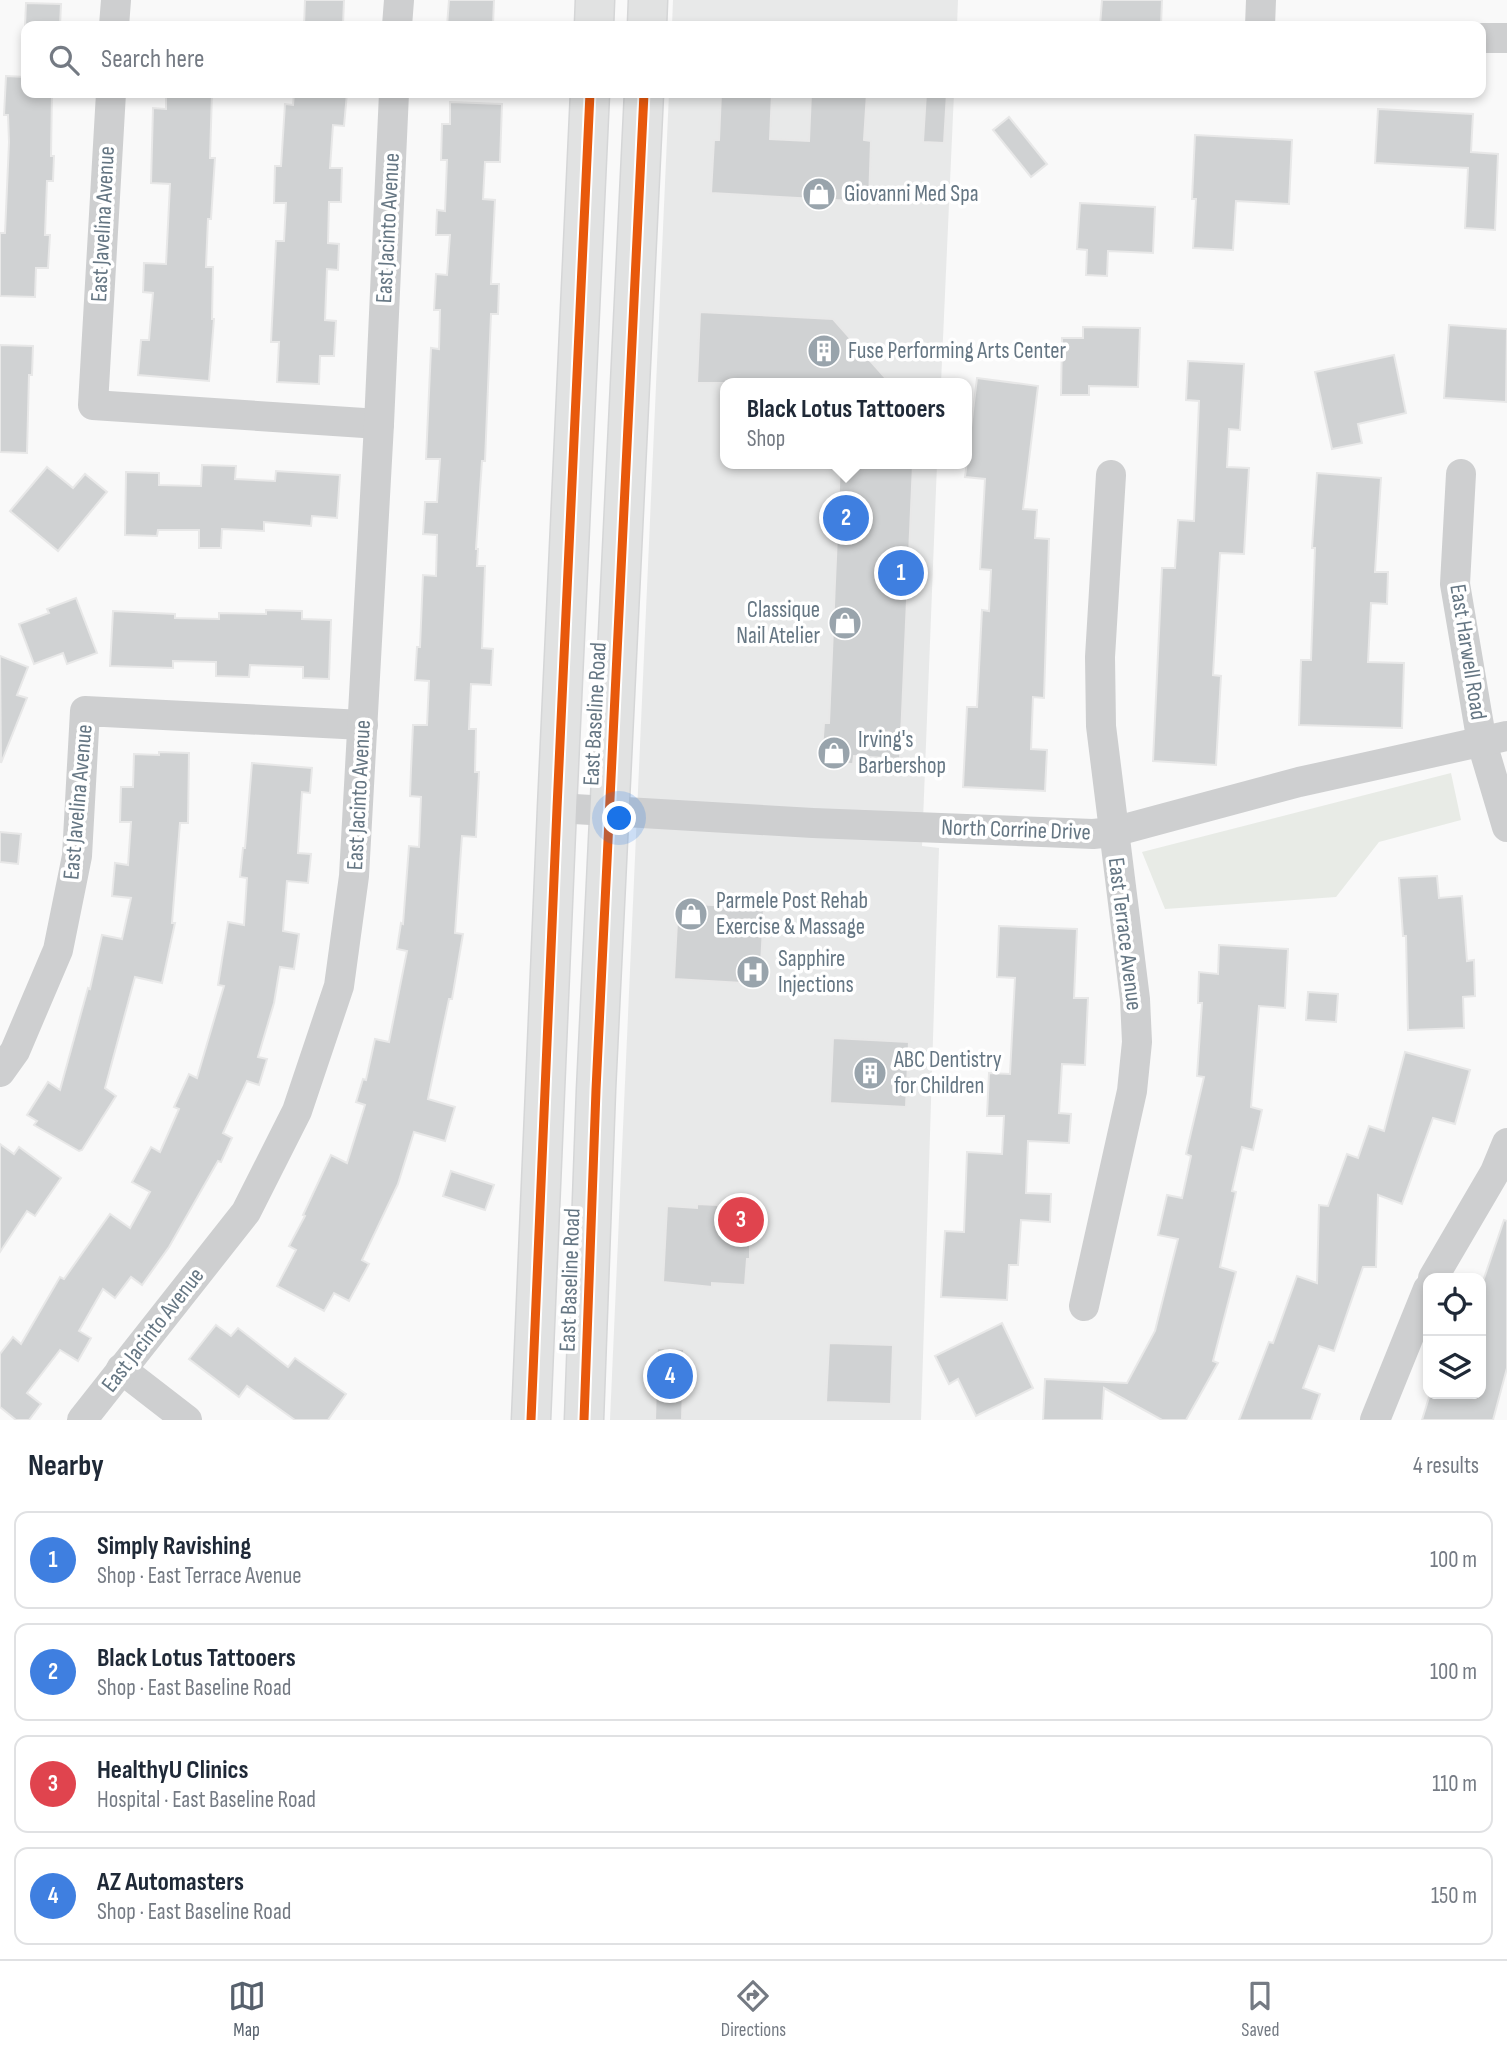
<!DOCTYPE html>
<html lang="en">
<head>
<meta charset="utf-8">
<style>
  :root { --surface:#fff; --page:#f6f6f7; --text:#1f2937; --muted:#747a83; --line:#e0e1e3; --accent:#56606c }
  body { margin:0; font-family:"Sofia Sans Condensed",sans-serif; background:var(--page); color:var(--text) }
  .controls { position:absolute; right:21px; bottom:21px; display:grid; overflow:hidden; border-radius:14px; box-shadow:0 4px 10px #0003 }
  .controls button { width:63px; height:63px; display:grid; place-items:center; padding:0; border:0; border-bottom:2px solid var(--line); background:var(--surface); color:var(--text); font:35px sans-serif }
  .you { position:absolute; left:620px; top:819px; width:24px; height:24px; margin:-18px; border:5px solid #fff; border-radius:50%; background:#1a73e8; box-shadow:0 0 0 10px #1a73e833 }
  .badge { display:grid; place-items:center; width:46px; height:46px; border-radius:50%; background:var(--accent); color:#fff; font-size:23px; font-weight:700 }
  .pin { position:absolute; translate:-50% -50%; border:4px solid #fff; box-shadow:0 2px 7px #0006 }
  .popup { position:absolute; left:720px; top:378px; width:252px; height:91px; box-sizing:border-box; display:grid; place-content:center; border-radius:14px; background:var(--surface); filter:drop-shadow(0 2px 5px #0005); font-size:23px; white-space:nowrap; color:var(--muted) }
  .popup b { font-size:26px; color:var(--text) }
  .popup::after { content:''; position:absolute; left:50%; top:100%; margin-left:-14px; border:14px solid transparent; border-top-color:var(--surface) }
  .list { margin:0; padding:0; list-style:none }
  h2 { display:flex; justify-content:space-between; align-items:center; height:91px; margin:0; padding:0 28px; font-size:30px }
  h2 small { font-size:23px; font-weight:400; color:var(--muted) }
  .list li { display:grid; grid-template-columns:46px 1fr auto; gap:21px; align-items:center; box-sizing:border-box; height:98px; margin:0 14px 14px; padding:0 14px; border:2px solid var(--line); border-radius:14px }
  .list b { display:block; font-size:26px; white-space:nowrap }
  .list p { margin:0; font-size:23px; white-space:nowrap; color:var(--muted) }
  .list em { font-size:23px; font-style:normal; color:var(--muted) }
  .icon { flex:none; width:38px; height:38px; fill:none; stroke:currentColor; stroke-width:2; stroke-linecap:round; stroke-linejoin:round }
  .map { position:relative; flex:none; width:1507px; height:1420px; overflow:hidden }
  .search { position:absolute; background:var(--surface); box-shadow:0 4px 10px #0003; left:21px; right:21px; top:21px; height:77px; display:flex; align-items:center; gap:18px; box-sizing:border-box; padding:0 24px; border-radius:14px; color:var(--muted); font-size:26px }
  .sheet { height:539px; background:var(--surface) }
  nav { display:flex; justify-content:space-around; align-items:center; box-sizing:border-box; height:98px; border-top:2px solid var(--line); background:var(--surface); font-size:19px; color:var(--muted) }
  nav a { display:grid; justify-items:center; gap:4px }
  nav .on { color:var(--accent) }
  .map>svg:first-child { display:block }
  .built { fill:#e8e9e9 }
  .green { fill:#e8ebe6 }
  .building { fill:#d0d2d3; stroke:#e8e8e8; stroke-width:2 }
  .lines { fill:none; stroke-linecap:round; stroke-linejoin:round }
  .primary-casing { stroke:#d5d6d7; stroke-width:41 }
  .street { stroke:#cecfd0; stroke-width:30 }
  .primary { stroke:#e1e2e2; stroke-width:38 }
  .cycleway-casing { stroke:#fff; stroke-width:13 }
  .cycleway { stroke:#e8590c; stroke-width:9 }
  .labels { text-anchor:middle; dominant-baseline:central; stroke-width:7; stroke-linejoin:round; paint-order:stroke }
  .poi-label { font-size:23px; fill:#657683; stroke:#fff; text-anchor:start }
  .street-label { font-size:23px; fill:#657683; stroke:#fff }
</style>
</head>
<body>
<div class="map">
<svg width="1507" height="1420" viewBox="0 0 1507 1420">
  <rect width="100%" height="100%" fill="#f9f9f9"/>
  <g class="built">
    <polygon points="673,0 958,0 957,26 672,26"/>
    <polygon points="669,93 954,93 941,383 725,383 725,464 937,464 922,846 939,848 921,1420 610,1420"/>
  </g>
  <polygon class="green" points="1451,773 1461,820 1379,842 1336,897 1165,909 1142,852"/>
  <g class="building">
    <polygon points="305,0 344,0 343,26 304,26"/>
    <polygon points="449,0 494,0 493,26 447,26"/>
    <polygon points="1102,0 1162,0 1161,26 1100,26"/>
    <polygon points="26,3 61,4 60,26 25,26"/>
    <polygon points="6,76 26,77 26,93 52,93 51,156 54,156 53,181 47,181 45,235 50,235 48,268 36,268 35,297 0,296 0,233 5,233 9,142 8,115 4,115"/>
    <polygon points="166,93 212,93 210,158 215,158 211,219 208,219 206,267 213,267 212,319 214,319 209,381 138,375 141,340 149,340 153,293 143,292 144,263 166,264 170,184 151,183 153,108 166,109"/>
    <polygon points="294,93 347,93 344,126 333,125 330,168 342,168 341,202 329,202 328,243 339,244 338,270 327,269 325,320 336,321 334,356 320,356 319,384 277,382 279,342 271,342 276,241 284,241 286,203 274,203 275,166 281,166 285,104 293,105"/>
    <polygon points="721,93 772,93 770,139 809,141 811,93 867,93 864,140 871,141 869,202 711,193 714,140 719,140"/>
    <polygon points="926,93 947,93 944,143 923,142"/>
    <polygon points="450,102 502,104 500,162 485,162 483,199 495,200 491,284 499,284 498,314 491,314 485,461 482,461 476,549 478,549 477,566 485,566 482,648 493,649 491,685 471,684 469,729 476,729 475,772 479,772 476,837 462,836 455,933 463,934 452,999 449,999 428,1099 455,1107 445,1141 414,1132 398,1184 362,1260 369,1264 349,1301 334,1293 324,1311 277,1286 296,1250 289,1246 305,1216 303,1215 331,1155 347,1163 365,1105 356,1102 363,1079 366,1080 375,1039 389,1042 407,951 397,949 401,923 403,924 409,846 419,847 421,797 410,796 411,769 413,725 427,725 429,681 415,680 417,647 420,647 423,575 436,576 437,535 423,534 425,502 437,502 440,459 426,459 431,348 439,349 440,310 434,310 436,274 447,275 450,235 436,235 437,210 445,211 447,160 441,160 442,124 450,124"/>
    <polygon points="1378,109 1473,114 1471,152 1498,154 1495,230 1465,228 1468,168 1375,163"/>
    <polygon points="1009,117 1047,164 1031,177 993,130"/>
    <polygon points="1195,135 1292,140 1289,204 1236,201 1233,250 1193,248 1196,199 1192,199"/>
    <polygon points="1080,203 1155,207 1153,253 1108,251 1107,276 1086,275 1087,250 1077,249"/>
    <polygon points="700,312 833,319 890,383 697,383"/>
    <polygon points="1449,325 1507,329 1506,402 1444,398"/>
    <polygon points="1083,327 1140,328 1138,387 1089,386 1089,395 1061,395 1062,338 1083,338"/>
    <polygon points="0,345 33,346 32,375 29,375 27,453 0,452"/>
    <polygon points="1394,355 1406,413 1358,424 1362,443 1332,449 1315,372"/>
    <polygon points="1188,361 1244,364 1240,430 1229,429 1227,467 1249,468 1244,554 1220,553 1213,675 1221,676 1216,765 1153,761 1162,568 1175,568 1178,520 1194,521 1199,401 1186,400"/>
    <polygon points="977,378 1038,386 1023,509 1037,510 1035,538 1049,539 1044,698 1033,697 1031,749 1047,750 1045,791 963,787 967,707 977,707 982,610 989,611 991,570 980,569 985,479 965,477"/>
    <polygon points="840,464 913,464 900,759 854,756 853,764 821,763 824,723 829,723"/>
    <polygon points="202,465 236,466 235,479 275,481 276,471 340,475 337,518 312,516 311,526 264,522 264,531 222,529 221,548 199,548 199,530 158,530 157,536 125,535 126,472 159,473 159,485 201,486"/>
    <polygon points="47,467 73,488 85,474 107,492 58,551 10,511"/>
    <polygon points="1317,473 1381,478 1375,572 1388,572 1387,604 1371,603 1368,662 1404,663 1402,728 1299,725 1301,660 1311,660 1315,548 1312,548"/>
    <polygon points="76,598 97,653 67,664 63,653 34,664 19,624 49,613 47,609"/>
    <polygon points="266,610 302,611 302,619 331,620 329,679 303,678 303,667 250,665 249,677 216,676 216,662 173,661 173,668 110,666 113,611 175,614 175,618 219,619 219,613 266,614"/>
    <polygon points="0,656 28,667 17,695 27,698 1,763"/>
    <polygon points="159,752 189,753 188,823 180,823 172,923 175,923 162,983 135,977 105,1088 116,1096 82,1150 79,1151 34,1125 37,1121 27,1115 48,1082 60,1090 88,988 90,989 102,935 122,939 131,898 112,896 115,863 128,865 131,822 120,822 121,787 133,787 134,754 159,755"/>
    <polygon points="252,763 312,768 310,793 302,792 298,853 311,854 308,883 287,881 283,931 299,934 294,969 280,967 274,1003 258,1057 267,1059 259,1085 247,1081 223,1133 232,1138 221,1162 218,1161 169,1247 142,1285 131,1277 115,1298 103,1289 79,1331 91,1338 78,1361 60,1350 27,1393 41,1404 29,1420 16,1420 0,1407 0,1354 13,1337 21,1344 60,1277 64,1279 110,1214 130,1228 150,1192 132,1182 151,1147 160,1152 179,1109 174,1107 189,1074 197,1078 224,986 218,985 228,922 244,925 247,878 240,877 243,848 245,848"/>
    <polygon points="0,832 21,834 18,864 0,862"/>
    <polygon points="1437,876 1439,898 1462,896 1467,961 1474,960 1475,996 1463,997 1464,1028 1408,1030 1406,936 1403,936 1399,878"/>
    <polygon points="678,903 764,908 760,984 674,979"/>
    <polygon points="999,926 1077,929 1074,998 1088,998 1085,1065 1062,1064 1059,1113 1071,1114 1069,1143 1028,1141 1026,1193 1051,1194 1050,1222 1021,1220 1018,1265 1009,1265 1007,1300 941,1297 945,1231 964,1232 967,1152 1002,1154 1004,1116 987,1116 989,1073 1010,1074 1015,978 997,977"/>
    <polygon points="1219,945 1288,949 1285,1008 1259,1006 1251,1107 1262,1110 1253,1150 1242,1147 1232,1191 1236,1192 1220,1267 1236,1272 1213,1361 1218,1363 1186,1420 1162,1420 1104,1388 1102,1420 1043,1420 1045,1379 1127,1383 1155,1331 1178,1239 1158,1235 1167,1195 1182,1198 1191,1156 1186,1154 1204,1077 1197,1076 1202,1003 1198,1003 1199,972 1218,974"/>
    <polygon points="1308,992 1338,994 1336,1022 1306,1020"/>
    <polygon points="833,1038 909,1042 906,1107 830,1103"/>
    <polygon points="1405,1052 1470,1070 1455,1124 1433,1118 1402,1204 1378,1195 1376,1267 1363,1267 1334,1351 1319,1346 1303,1388 1320,1394 1311,1420 1239,1420 1269,1342 1273,1343 1297,1276 1317,1283 1319,1205 1328,1206 1347,1154 1358,1158 1369,1126 1384,1131"/>
    <polygon points="0,1144 14,1154 19,1147 61,1178 35,1216 27,1211 0,1252"/>
    <polygon points="451,1171 494,1185 485,1210 443,1196"/>
    <polygon points="697,1204 718,1205 718,1208 750,1209 750,1259 747,1259 745,1285 712,1283 712,1287 663,1282 667,1206 697,1208"/>
    <polygon points="1504,1220 1507,1221 1507,1368 1493,1420 1422,1420 1430,1394 1481,1394 1481,1287"/>
    <polygon points="1002,1323 1033,1388 976,1416 958,1379 949,1384 935,1356"/>
    <polygon points="216,1325 231,1336 238,1328 288,1367 295,1358 346,1394 328,1420 295,1420 247,1386 239,1397 189,1359"/>
    <polygon points="829,1343 893,1345 891,1404 826,1402"/>
    <polygon points="657,1348 684,1349 682,1420 655,1420"/>
  </g>
  <g class="lines">
    <defs>
      <g id="primary">
        <polyline points="594,26 595,0"/>
        <polyline points="647,26 648,0"/>
        <polyline points="531,1420 557,808 590,93"/>
        <polyline points="584,1420 596,1090 644,93"/>
      </g>
    </defs>
    <use href="#primary" class="primary-casing"/>
    <g class="street">
      <polyline points="114,26 116,0"/>
      <polyline points="397,26 399,0"/>
      <polyline points="1260,26 1261,0"/>
      <polyline points="1481,38 1507,38"/>
      <polyline points="111,93 93,405 379,424"/>
      <polyline points="1461,474 1455,584 1482,743 1507,827"/>
      <polyline points="557,808 813,823 1093,834 1113,832 1299,782 1507,736"/>
      <polyline points="0,1072 15,1051 58,950 77,856 85,711 363,725"/>
      <polyline points="1433,1278 1495,1172 1507,1143"/>
      <polyline points="1084,1306 1132,1091 1137,1042 1135,999 1101,726 1100,657 1111,475"/>
      <polyline points="121,1369 187,1420"/>
      <polyline points="82,1420 246,1212 297,1111 339,986 354,876 379,424 394,93"/>
      <polyline points="1375,1420 1428,1289"/>
    </g>
    <use href="#primary" class="primary"/>
    <defs>
      <g id="cycleway">
        <polyline points="531,1420 557,808 590,93"/>
        <polyline points="584,1420 596,1090 644,93"/>
      </g>
    </defs>
    <use href="#cycleway" class="cycleway-casing"/>
    <use href="#cycleway" class="cycleway"/>
  </g>
  <defs>
    <symbol id="shop-disc" viewBox="-11 -11 22 22"><circle r="9.5" fill="#99a4ac" stroke="#fff"/><path d="M-5-2.5h2.3a2.7 3.5 0 0 1 5.4 0H5L5.5 6h-11ZM-1.5-2.5h3a1.5 2.3 0 0 0-3 0Z" fill="#fff"/></symbol>
    <symbol id="building-disc" viewBox="-11 -11 22 22"><circle r="9.5" fill="#99a4ac" stroke="#fff"/><path d="M-4-6H4V6H1V3H-1V6H-4ZM-2.5-4.3h1.7v1.8h-1.7ZM.8-4.3h1.7v1.8H.8ZM-2.5-1h1.7V.8h-1.7ZM.8-1h1.7V.8H.8Z" fill="#fff"/></symbol>
    <symbol id="hospital-disc" viewBox="-11 -11 22 22"><circle r="9.5" fill="#99a4ac" stroke="#fff"/><path d="M-5-5h3v3.5h4V-5h3V5h-3V1.5h-4V5h-3Z" fill="#fff"/></symbol>
  </defs>
  <g fill-rule="evenodd">
    <use href="#shop-disc" x="800" y="175" width="38" height="38"/>
    <use href="#building-disc" x="805" y="332" width="38" height="38"/>
    <use href="#shop-disc" x="826" y="604" width="38" height="38"/>
    <use href="#shop-disc" x="815" y="734" width="38" height="38"/>
    <use href="#shop-disc" x="672" y="895" width="38" height="38"/>
    <use href="#hospital-disc" x="734" y="953" width="38" height="38"/>
    <use href="#building-disc" x="851" y="1054" width="38" height="38"/>
  </g>
  <g class="labels">
    <g class="poi-label">
      <text x="844" y="194">Giovanni Med Spa</text>
      <text x="848" y="351">Fuse Performing Arts Center</text>
      <text x="820" y="610" text-anchor="end">Classique<tspan x="820" dy="26">Nail Atelier</tspan></text>
      <text x="858" y="740">Irving's<tspan x="858" dy="26">Barbershop</tspan></text>
      <text x="716" y="901">Parmele Post Rehab<tspan x="716" dy="26">Exercise &amp; Massage</tspan></text>
      <text x="778" y="959">Sapphire<tspan x="778" dy="26">Injections</tspan></text>
      <text x="894" y="1060">ABC Dentistry<tspan x="894" dy="26">for Children</tspan></text>
    </g>
    <g class="street-label">
      <text transform="translate(103 224) rotate(-87)">East Javelina Avenue</text>
      <text transform="translate(388 228) rotate(-87)">East Jacinto Avenue</text>
      <text transform="translate(1468 652) rotate(81)">East Harwell Road</text>
      <text transform="translate(595 714) rotate(-87)">East Baseline Road</text>
      <text transform="translate(359 795) rotate(-87)">East Jacinto Avenue</text>
      <text transform="translate(78 802) rotate(-85)">East Javelina Avenue</text>
      <text transform="translate(1016 830) rotate(2)">North Corrine Drive</text>
      <text transform="translate(1125 934) rotate(83)">East Terrace Avenue</text>
      <text transform="translate(570 1280) rotate(-88)">East Baseline Road</text>
      <text transform="translate(153 1330) rotate(-52)">East Jacinto Avenue</text>
    </g>
  </g>
</svg>
<div class="controls">
<button><svg class="icon" aria-label="locate" viewBox="0 0 24 24"><circle cx="12" cy="12" r="6"/><path d="M12 2v4M12 18v4M2 12h4M18 12h4"/></svg></button>
<button><svg class="icon" aria-label="layers" viewBox="0 0 24 24"><path d="M12 4l9 5-9 5-9-5zM3 14l9 5 9-5"/></svg></button>
</div>
<div class="you"></div>
<div class="pin badge" style="left:901px;top:573px;background:#3f7fe0">1</div>
<div class="pin badge" style="left:846px;top:518px;background:#3f7fe0">2</div>
<div class="popup"><b>Black Lotus Tattooers</b>Shop</div>
<div class="pin badge" style="left:741px;top:1220px;background:#e0444e">3</div>
<div class="pin badge" style="left:670px;top:1376px;background:#3f7fe0">4</div>
<div class="search"><svg class="icon" aria-label="search" viewBox="0 0 24 24"><circle cx="10" cy="10" r="6"/><path d="M15 15l6 6"/></svg>Search here</div>
</div>
<section class="sheet">
<h2>Nearby<small>4 results</small></h2>
<ul class="list">
<li><span class="badge" style="background:#3f7fe0">1</span><div><b>Simply Ravishing</b><p>Shop · East Terrace Avenue</p></div><em>100 m</em></li>
<li><span class="badge" style="background:#3f7fe0">2</span><div><b>Black Lotus Tattooers</b><p>Shop · East Baseline Road</p></div><em>100 m</em></li>
<li><span class="badge" style="background:#e0444e">3</span><div><b>HealthyU Clinics</b><p>Hospital · East Baseline Road</p></div><em>110 m</em></li>
<li><span class="badge" style="background:#3f7fe0">4</span><div><b>AZ Automasters</b><p>Shop · East Baseline Road</p></div><em>150 m</em></li>
</ul>
</section>
<nav>
<a class="on"><svg class="icon" aria-label="map" viewBox="0 0 24 24"><path d="M3 6l6-2 6 2 6-2v14l-6 2-6-2-6 2zM9 4v14M15 6v14"/></svg>Map</a>
<a><svg class="icon" aria-label="directions" viewBox="0 0 24 24"><path d="M12 3l9 9-9 9-9-9zM9 14v-3h6M13 9l2 2-2 2"/></svg>Directions</a>
<a><svg class="icon" aria-label="saved" viewBox="0 0 24 24"><path d="M7 4h10v16l-5-4-5 4z"/></svg>Saved</a>
</nav>
</body>
</html>
